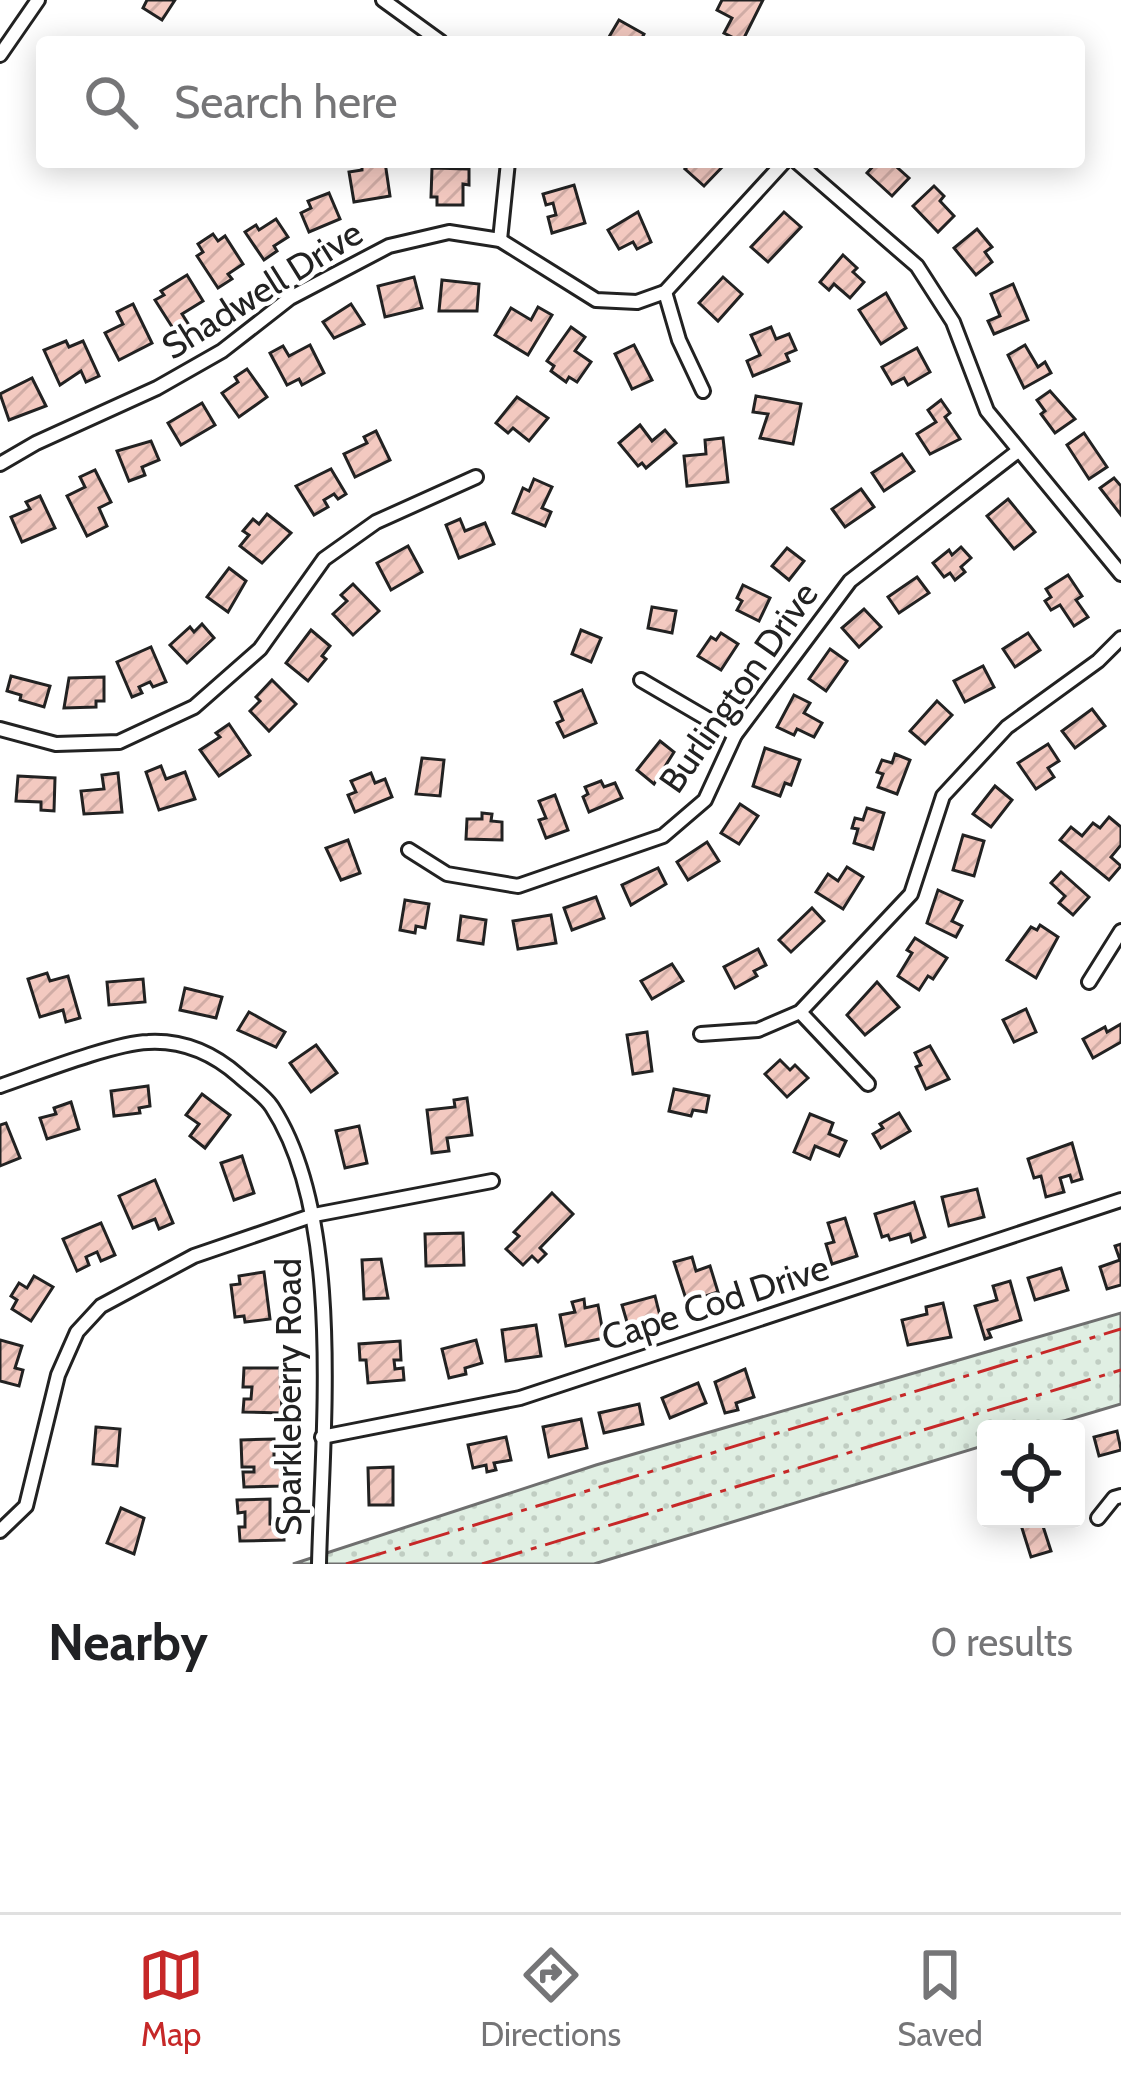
<!DOCTYPE html>
<html lang="en">
<head>
<meta charset="utf-8">
<style>
  :root { --surface:#fff; --page:#f2f2f2; --text:#202124; --muted:#757577; --line:#e0e0e0; --accent:#c62828 }
  body { margin:0; font-family:Cabin,sans-serif; background:var(--page); color:var(--text) }
  .controls { position:absolute; right:36px; bottom:36px; display:grid; overflow:hidden; border-radius:12px; box-shadow:0 6px 30px #0003 }
  .controls button { width:108px; height:108px; display:grid; place-items:center; padding:0; border:0; border-bottom:3px solid var(--line); background:var(--surface); color:var(--text); font:60px sans-serif }
  .list { margin:0; padding:0; list-style:none }
  h2 { display:flex; justify-content:space-between; align-items:center; height:156px; margin:0; padding:0 48px; font-size:51px }
  h2 small { font-size:39px; font-weight:400; color:var(--muted) }
  .icon { flex:none; width:66px; height:66px; fill:none; stroke:currentColor; stroke-width:2; stroke-linecap:round; stroke-linejoin:round }
  .map { position:relative; flex:none; width:1121px; height:1564px; overflow:hidden }
  .search { position:absolute; background:var(--surface); box-shadow:0 6px 30px #0003; left:36px; right:36px; top:36px; height:132px; display:flex; align-items:center; gap:30px; box-sizing:border-box; padding:0 42px; border-radius:12px; color:var(--muted); font-size:45px }
  .sheet { height:348px; background:var(--surface) }
  nav { display:flex; justify-content:space-around; align-items:center; box-sizing:border-box; height:168px; border-top:3px solid var(--line); background:var(--surface); font-size:33px; color:var(--muted) }
  nav a { display:grid; justify-items:center; gap:6px }
  nav .on { color:var(--accent) }
  .map>svg:first-child { display:block }
  .grass { fill:url(#grass-dots); stroke:#6f6f6f; stroke-width:3 }
  .building { fill:url(#building-hatch); stroke:#222; stroke-width:3 }
  .lines { fill:none; stroke-linecap:round; stroke-linejoin:round }
  .street-casing { stroke:#222; stroke-width:18 }
  .street { stroke:#fff; stroke-width:12 }
  .power { stroke:#c62828; stroke-width:3; stroke-dasharray:42 9 6 9; stroke-linecap:butt }
  .labels { text-anchor:middle; dominant-baseline:central; stroke-width:9; stroke-linejoin:round; paint-order:stroke }
  .street-label { font-size:36px; fill:#222; stroke:#fff }
</style>
</head>
<body>
<div class="map">
<svg width="1121" height="1564" viewBox="0 0 1121 1564">
  <defs>
    <pattern id="grass-dots" width="8" height="8" patternUnits="userSpaceOnUse" patternTransform="scale(3)"><rect width="8" height="8" fill="#e0efe3"/><path d="M2 2h.1M6 6h.1" fill="none" stroke="#c0cdc2" stroke-width="1.8" stroke-linecap="round"/></pattern>
    <pattern id="building-hatch" width="6" height="6" patternUnits="userSpaceOnUse" patternTransform="scale(3)"><rect width="6" height="6" fill="#f3c9c0"/><path d="M-1 1l2-2M0 6l6-6M5 7l2-2" fill="none" stroke="#d0aca5"/></pattern>
  </defs>
  <rect width="100%" height="100%" fill="#fff"/>
  <polygon class="grass" points="1121,1313 1121,1404 1037,1429 986,1429 986,1445 594,1564 293,1564 596,1465"/>
  <g class="building">
    <polygon points="147,0 175,0 162,20 143,8"/>
    <polygon points="722,0 763,0 742,42 724,33 732,18 717,10"/>
    <polygon points="619,20 644,34 640,42 606,42"/>
    <polygon points="385,162 390,196 354,202 349,172 362,170 362,165"/>
    <polygon points="692,162 727,162 704,186 685,169"/>
    <polygon points="877,162 891,162 909,178 892,196 867,173"/>
    <polygon points="432,168 469,169 469,185 463,184 463,205 437,205 437,197 431,197"/>
    <polygon points="574,185 585,223 552,233 548,217 556,215 553,203 546,205 543,194"/>
    <polygon points="934,186 944,196 940,201 954,216 938,232 913,206"/>
    <polygon points="329,193 340,219 309,232 301,213 311,208 308,201"/>
    <polygon points="638,212 651,242 637,249 633,242 619,249 608,230"/>
    <polygon points="784,212 801,227 768,262 751,247"/>
    <polygon points="276,219 288,237 274,246 277,251 264,260 245,232 256,225 259,230"/>
    <polygon points="977,229 992,247 985,252 992,262 976,275 954,248"/>
    <polygon points="213,234 218,241 225,236 243,264 228,274 232,279 218,288 197,256 203,252 198,244"/>
    <polygon points="843,255 857,268 853,272 864,282 850,298 834,284 829,290 820,282"/>
    <polygon points="187,275 203,301 182,314 189,325 176,333 155,300 164,295 161,291"/>
    <polygon points="414,277 422,308 385,317 378,286"/>
    <polygon points="723,277 742,294 718,321 699,303"/>
    <polygon points="442,280 479,284 477,311 439,311"/>
    <polygon points="1013,284 1028,320 994,334 988,321 1000,316 991,294"/>
    <polygon points="886,293 906,328 881,344 859,310"/>
    <polygon points="133,304 152,343 119,360 105,333 123,324 117,312"/>
    <polygon points="351,304 364,324 334,338 323,322"/>
    <polygon points="538,307 552,315 528,355 495,335 511,308 531,320"/>
    <polygon points="571,327 585,337 575,351 591,362 577,382 569,377 566,382 551,371 554,366 547,361"/>
    <polygon points="771,327 776,339 789,334 796,350 786,354 789,361 753,376 747,361 760,355 751,335"/>
    <polygon points="66,341 69,347 83,341 99,376 86,382 81,371 60,385 44,350"/>
    <polygon points="310,345 324,373 302,385 299,379 287,385 270,353 283,346 289,356"/>
    <polygon points="634,345 652,380 632,389 615,354"/>
    <polygon points="1025,345 1038,367 1045,362 1051,373 1024,388 1008,355"/>
    <polygon points="917,348 930,372 908,385 904,378 892,384 882,367"/>
    <polygon points="247,369 267,397 239,417 222,393 238,382 235,377"/>
    <polygon points="32,378 46,406 9,420 0,394"/>
    <polygon points="1050,391 1075,419 1055,433 1041,414 1045,411 1037,400"/>
    <polygon points="756,396 801,404 793,444 760,438 768,414 753,412"/>
    <polygon points="517,397 548,418 529,441 513,428 508,433 496,423"/>
    <polygon points="941,400 950,413 945,417 960,439 930,454 917,434 936,422 928,410"/>
    <polygon points="202,403 215,425 181,445 168,423"/>
    <polygon points="640,425 652,441 665,430 676,443 646,468 642,463 638,466 619,443"/>
    <polygon points="376,431 390,460 355,477 344,454 367,443 364,437"/>
    <polygon points="1084,433 1107,467 1089,479 1067,445"/>
    <polygon points="723,438 728,482 687,486 684,456 706,454 705,440"/>
    <polygon points="151,441 159,460 142,467 145,475 129,481 117,451"/>
    <polygon points="902,454 914,471 884,491 872,473"/>
    <polygon points="331,469 346,494 338,499 334,494 324,500 328,507 314,515 296,486"/>
    <polygon points="95,470 111,502 99,508 107,526 87,536 67,496 85,487 80,477"/>
    <polygon points="1114,478 1121,486 1121,515 1100,488"/>
    <polygon points="534,479 552,487 542,508 551,512 545,526 513,513 523,488 529,491"/>
    <polygon points="861,489 874,507 845,527 832,509"/>
    <polygon points="40,496 55,528 22,542 11,517 30,509 26,502"/>
    <polygon points="1008,499 1035,532 1014,549 987,516"/>
    <polygon points="267,514 291,533 262,563 240,546 249,535 243,531 253,519 259,524"/>
    <polygon points="460,519 465,531 485,523 494,544 459,558 446,525"/>
    <polygon points="408,546 422,572 391,590 377,563"/>
    <polygon points="961,547 971,558 961,567 965,572 955,580 950,573 944,577 933,563 949,550 952,555"/>
    <polygon points="787,548 804,561 789,580 772,566"/>
    <polygon points="229,568 246,581 228,612 207,597"/>
    <polygon points="1068,575 1082,596 1076,600 1088,617 1074,626 1060,605 1051,610 1045,601 1051,597 1046,589"/>
    <polygon points="917,577 929,593 899,613 888,597"/>
    <polygon points="353,584 379,611 353,635 333,614 347,601 341,595"/>
    <polygon points="743,585 770,598 759,621 737,610 742,601 737,598"/>
    <polygon points="652,607 676,611 672,633 648,628"/>
    <polygon points="864,609 881,627 859,647 842,628"/>
    <polygon points="202,624 214,638 187,663 170,645 190,627 194,632"/>
    <polygon points="311,630 330,646 322,656 326,659 308,681 286,663"/>
    <polygon points="581,630 601,638 591,662 572,654"/>
    <polygon points="721,633 738,644 721,670 698,656 711,637 716,640"/>
    <polygon points="1028,633 1040,650 1015,667 1003,649"/>
    <polygon points="151,647 166,682 153,687 150,682 139,687 142,693 132,697 117,662"/>
    <polygon points="830,649 847,661 826,691 809,679"/>
    <polygon points="983,666 994,687 965,702 954,681"/>
    <polygon points="11,676 50,686 44,707 20,700 21,695 7,691"/>
    <polygon points="104,677 104,701 96,701 96,707 64,708 69,678"/>
    <polygon points="272,680 296,704 269,731 250,711 260,701 256,697"/>
    <polygon points="582,690 596,723 564,737 557,723 563,720 555,702"/>
    <polygon points="794,695 810,703 804,713 822,723 814,737 797,729 794,735 777,727"/>
    <polygon points="937,701 952,715 925,744 910,731"/>
    <polygon points="1092,709 1105,726 1075,748 1062,731"/>
    <polygon points="229,724 250,755 219,776 200,750 220,737 216,733"/>
    <polygon points="660,741 674,752 654,784 637,770"/>
    <polygon points="1048,744 1059,761 1048,768 1054,777 1036,789 1018,763"/>
    <polygon points="765,748 800,760 791,785 785,783 780,796 753,786"/>
    <polygon points="895,754 910,760 897,794 878,787 883,774 877,772 882,760 892,763"/>
    <polygon points="422,758 444,760 440,796 416,794"/>
    <polygon points="161,766 166,779 185,772 195,799 159,810 146,772"/>
    <polygon points="118,773 122,812 84,814 81,791 104,789 102,775"/>
    <polygon points="371,773 375,783 385,779 392,797 355,812 348,795 356,792 351,781"/>
    <polygon points="18,776 55,778 54,811 41,810 41,802 16,801"/>
    <polygon points="601,781 604,787 615,783 622,798 589,812 583,797 588,794 585,787"/>
    <polygon points="995,786 1012,800 991,827 973,814"/>
    <polygon points="555,795 568,830 546,838 539,820 546,818 539,801"/>
    <polygon points="740,804 758,816 739,844 721,833"/>
    <polygon points="867,808 884,813 873,849 854,843 858,829 852,828 855,818 863,820"/>
    <polygon points="482,813 492,814 491,821 502,822 502,840 466,839 467,819 482,819"/>
    <polygon points="1109,817 1121,827 1121,845 1111,857 1121,866 1109,880 1060,840 1071,827 1082,836 1093,823 1100,828"/>
    <polygon points="963,835 984,841 974,876 953,870"/>
    <polygon points="348,840 360,873 341,880 326,848"/>
    <polygon points="707,842 719,861 688,880 677,862"/>
    <polygon points="847,867 863,877 843,909 816,892 828,874 838,881"/>
    <polygon points="658,868 666,884 631,905 622,885"/>
    <polygon points="1061,872 1089,897 1073,915 1059,903 1065,896 1051,883"/>
    <polygon points="938,890 962,901 952,921 962,926 956,937 927,923"/>
    <polygon points="596,897 604,918 572,930 564,908"/>
    <polygon points="405,900 429,904 425,928 416,926 415,933 400,930"/>
    <polygon points="812,908 824,921 791,952 779,940"/>
    <polygon points="551,915 556,943 518,949 513,921"/>
    <polygon points="461,916 486,920 483,944 458,940"/>
    <polygon points="1040,925 1058,937 1036,978 1007,960 1031,927 1037,930"/>
    <polygon points="915,938 947,958 933,979 928,976 919,990 898,976 912,953 907,950"/>
    <polygon points="758,949 766,965 754,971 757,976 735,988 724,967"/>
    <polygon points="672,964 683,981 652,999 641,981"/>
    <polygon points="47,973 50,981 68,976 80,1018 66,1022 63,1010 40,1017 28,979"/>
    <polygon points="143,979 145,1002 109,1005 107,982"/>
    <polygon points="877,982 899,1007 865,1035 847,1015"/>
    <polygon points="185,988 222,997 216,1018 180,1010"/>
    <polygon points="1026,1009 1036,1032 1014,1042 1003,1020"/>
    <polygon points="249,1012 285,1032 276,1047 238,1030"/>
    <polygon points="1121,1024 1121,1042 1093,1058 1083,1039 1105,1027 1107,1032"/>
    <polygon points="647,1032 652,1071 633,1074 627,1035"/>
    <polygon points="316,1045 337,1073 311,1092 290,1063"/>
    <polygon points="930,1046 949,1079 926,1089 916,1067 921,1065 915,1053"/>
    <polygon points="780,1060 790,1070 795,1065 808,1078 787,1097 765,1074"/>
    <polygon points="148,1086 150,1106 139,1108 140,1113 114,1116 111,1091"/>
    <polygon points="674,1089 709,1096 706,1112 693,1110 691,1116 669,1111"/>
    <polygon points="202,1094 230,1115 205,1148 190,1136 199,1124 186,1115"/>
    <polygon points="467,1098 472,1135 447,1138 449,1151 432,1153 427,1110 455,1107 454,1100"/>
    <polygon points="71,1102 79,1129 47,1139 40,1118 56,1114 54,1108"/>
    <polygon points="899,1113 910,1131 881,1148 873,1134 883,1128 880,1124"/>
    <polygon points="810,1114 833,1123 829,1134 846,1141 839,1156 815,1146 810,1159 794,1152"/>
    <polygon points="6,1123 20,1158 0,1166 0,1125"/>
    <polygon points="359,1126 367,1163 345,1168 336,1131"/>
    <polygon points="1072,1143 1082,1179 1072,1182 1070,1175 1060,1178 1064,1192 1046,1197 1041,1176 1034,1178 1028,1159"/>
    <polygon points="242,1156 254,1193 234,1200 221,1163"/>
    <polygon points="155,1180 173,1223 159,1229 155,1219 133,1228 119,1196"/>
    <polygon points="977,1189 984,1217 949,1226 942,1197"/>
    <polygon points="552,1193 573,1214 540,1248 546,1254 538,1262 532,1256 523,1265 506,1249 519,1236 514,1232"/>
    <polygon points="914,1202 925,1237 912,1242 910,1234 890,1240 888,1235 882,1237 875,1214"/>
    <polygon points="845,1218 857,1256 832,1264 826,1244 834,1242 828,1223"/>
    <polygon points="101,1223 115,1255 101,1261 97,1252 86,1257 89,1265 77,1271 63,1239"/>
    <polygon points="463,1233 464,1265 426,1266 425,1234"/>
    <polygon points="1121,1244 1121,1285 1107,1289 1100,1267 1120,1260 1115,1246"/>
    <polygon points="692,1257 696,1271 710,1266 718,1292 687,1302 674,1262"/>
    <polygon points="381,1259 388,1298 364,1299 362,1260"/>
    <polygon points="1061,1268 1068,1290 1035,1300 1028,1278"/>
    <polygon points="264,1272 270,1319 245,1322 244,1316 235,1317 231,1285 240,1284 239,1276"/>
    <polygon points="34,1276 53,1287 31,1321 12,1309 17,1300 11,1296 19,1283 27,1288"/>
    <polygon points="1010,1281 1021,1320 988,1330 991,1337 985,1339 975,1306 997,1300 993,1286"/>
    <polygon points="655,1296 661,1320 629,1329 622,1305"/>
    <polygon points="584,1299 585,1308 598,1305 604,1338 566,1346 560,1315 575,1312 572,1302"/>
    <polygon points="943,1303 951,1337 908,1345 902,1320 927,1314 926,1307"/>
    <polygon points="536,1325 541,1356 506,1361 502,1330"/>
    <polygon points="0,1340 22,1346 15,1368 23,1370 19,1386 0,1381"/>
    <polygon points="476,1340 482,1363 465,1368 466,1374 449,1378 442,1349"/>
    <polygon points="400,1341 401,1360 394,1360 395,1369 403,1368 404,1380 368,1383 366,1360 360,1360 359,1344"/>
    <polygon points="244,1368 280,1368 282,1413 243,1412 244,1399 251,1399 252,1387 243,1387"/>
    <polygon points="745,1369 754,1397 736,1403 738,1410 725,1413 715,1382"/>
    <polygon points="698,1383 706,1403 670,1418 662,1398"/>
    <polygon points="639,1404 643,1424 604,1433 599,1413"/>
    <polygon points="581,1419 587,1448 549,1457 543,1427"/>
    <polygon points="96,1427 120,1429 117,1466 93,1464"/>
    <polygon points="1117,1431 1121,1450 1099,1456 1094,1437"/>
    <polygon points="506,1437 511,1460 494,1463 496,1470 487,1472 486,1465 473,1468 468,1445"/>
    <polygon points="274,1439 274,1467 282,1467 283,1486 244,1487 243,1472 254,1472 254,1467 242,1467 241,1440"/>
    <polygon points="393,1467 393,1505 369,1505 368,1468"/>
    <polygon points="270,1499 270,1524 283,1524 284,1540 240,1541 239,1527 245,1527 245,1512 238,1513 237,1500"/>
    <polygon points="121,1508 144,1518 134,1554 107,1543"/>
    <polygon points="1041,1520 1051,1551 1031,1557 1021,1525"/>
  </g>
  <g class="lines">
    <defs>
      <g id="street">
        <polyline points="383,0 441,42"/>
        <polyline points="0,55 38,0"/>
        <polyline points="797,162 917,266 953,322 987,411 1121,574"/>
        <polyline points="500,240 508,162"/>
        <polyline points="665,292 679,340 703,391"/>
        <polyline points="0,464 36,443 157,388 222,351 290,298 389,246 449,232 500,240 596,300 637,302 665,292 784,162"/>
        <polyline points="641,680 735,735"/>
        <polyline points="0,729 56,744 119,742 194,707 260,649 324,559 376,522 476,477"/>
        <polyline points="409,850 447,874 518,886 663,836 705,800 735,735 850,581 1018,451"/>
        <polyline points="1089,982 1121,931"/>
        <polyline points="800,1012 868,1084"/>
        <polyline points="701,1034 758,1030 800,1012 911,894 943,796 1007,727 1098,661 1121,638"/>
        <path d="M0,1086C35,1074 114,1043 148,1042C183,1040 214,1054 239,1076C250,1086 265,1096 272,1107C345,1219 322,1434 319,1564"/>
        <polyline points="322,1437 520,1398 1121,1200"/>
        <polyline points="1098,1518 1114,1498 1121,1496"/>
        <polyline points="0,1531 26,1506 58,1375 77,1332 101,1306 194,1256 314,1215 492,1181"/>
      </g>
    </defs>
    <use href="#street" class="street-casing"/>
    <use href="#street" class="street"/>
    <g class="power">
      <polyline points="346,1564 1121,1329"/>
      <polyline points="482,1564 1121,1370"/>
    </g>
  </g>
  <g class="labels">
    <g class="street-label">
      <text transform="translate(262 289) rotate(-32)">Shadwell Drive</text>
      <text transform="translate(738 687) rotate(-55)">Burlington Drive</text>
      <text transform="translate(715 1302) rotate(-18)">Cape Cod Drive</text>
      <text transform="translate(288 1397) rotate(-90)">Sparkleberry Road</text>
    </g>
  </g>
</svg>
<div class="controls">
<button><svg class="icon" aria-label="locate" viewBox="0 0 24 24"><circle cx="12" cy="12" r="6"/><path d="M12 2v4M12 18v4M2 12h4M18 12h4"/></svg></button>
</div>
<div class="search"><svg class="icon" aria-label="search" viewBox="0 0 24 24"><circle cx="10" cy="10" r="6"/><path d="M15 15l6 6"/></svg>Search here</div>
</div>
<section class="sheet">
<h2>Nearby<small>0 results</small></h2>
<ul class="list">
</ul>
</section>
<nav>
<a class="on"><svg class="icon" aria-label="map" viewBox="0 0 24 24"><path d="M3 6l6-2 6 2 6-2v14l-6 2-6-2-6 2zM9 4v14M15 6v14"/></svg>Map</a>
<a><svg class="icon" aria-label="directions" viewBox="0 0 24 24"><path d="M12 3l9 9-9 9-9-9zM9 14v-3h6M13 9l2 2-2 2"/></svg>Directions</a>
<a><svg class="icon" aria-label="saved" viewBox="0 0 24 24"><path d="M7 4h10v16l-5-4-5 4z"/></svg>Saved</a>
</nav>
</body>
</html>
